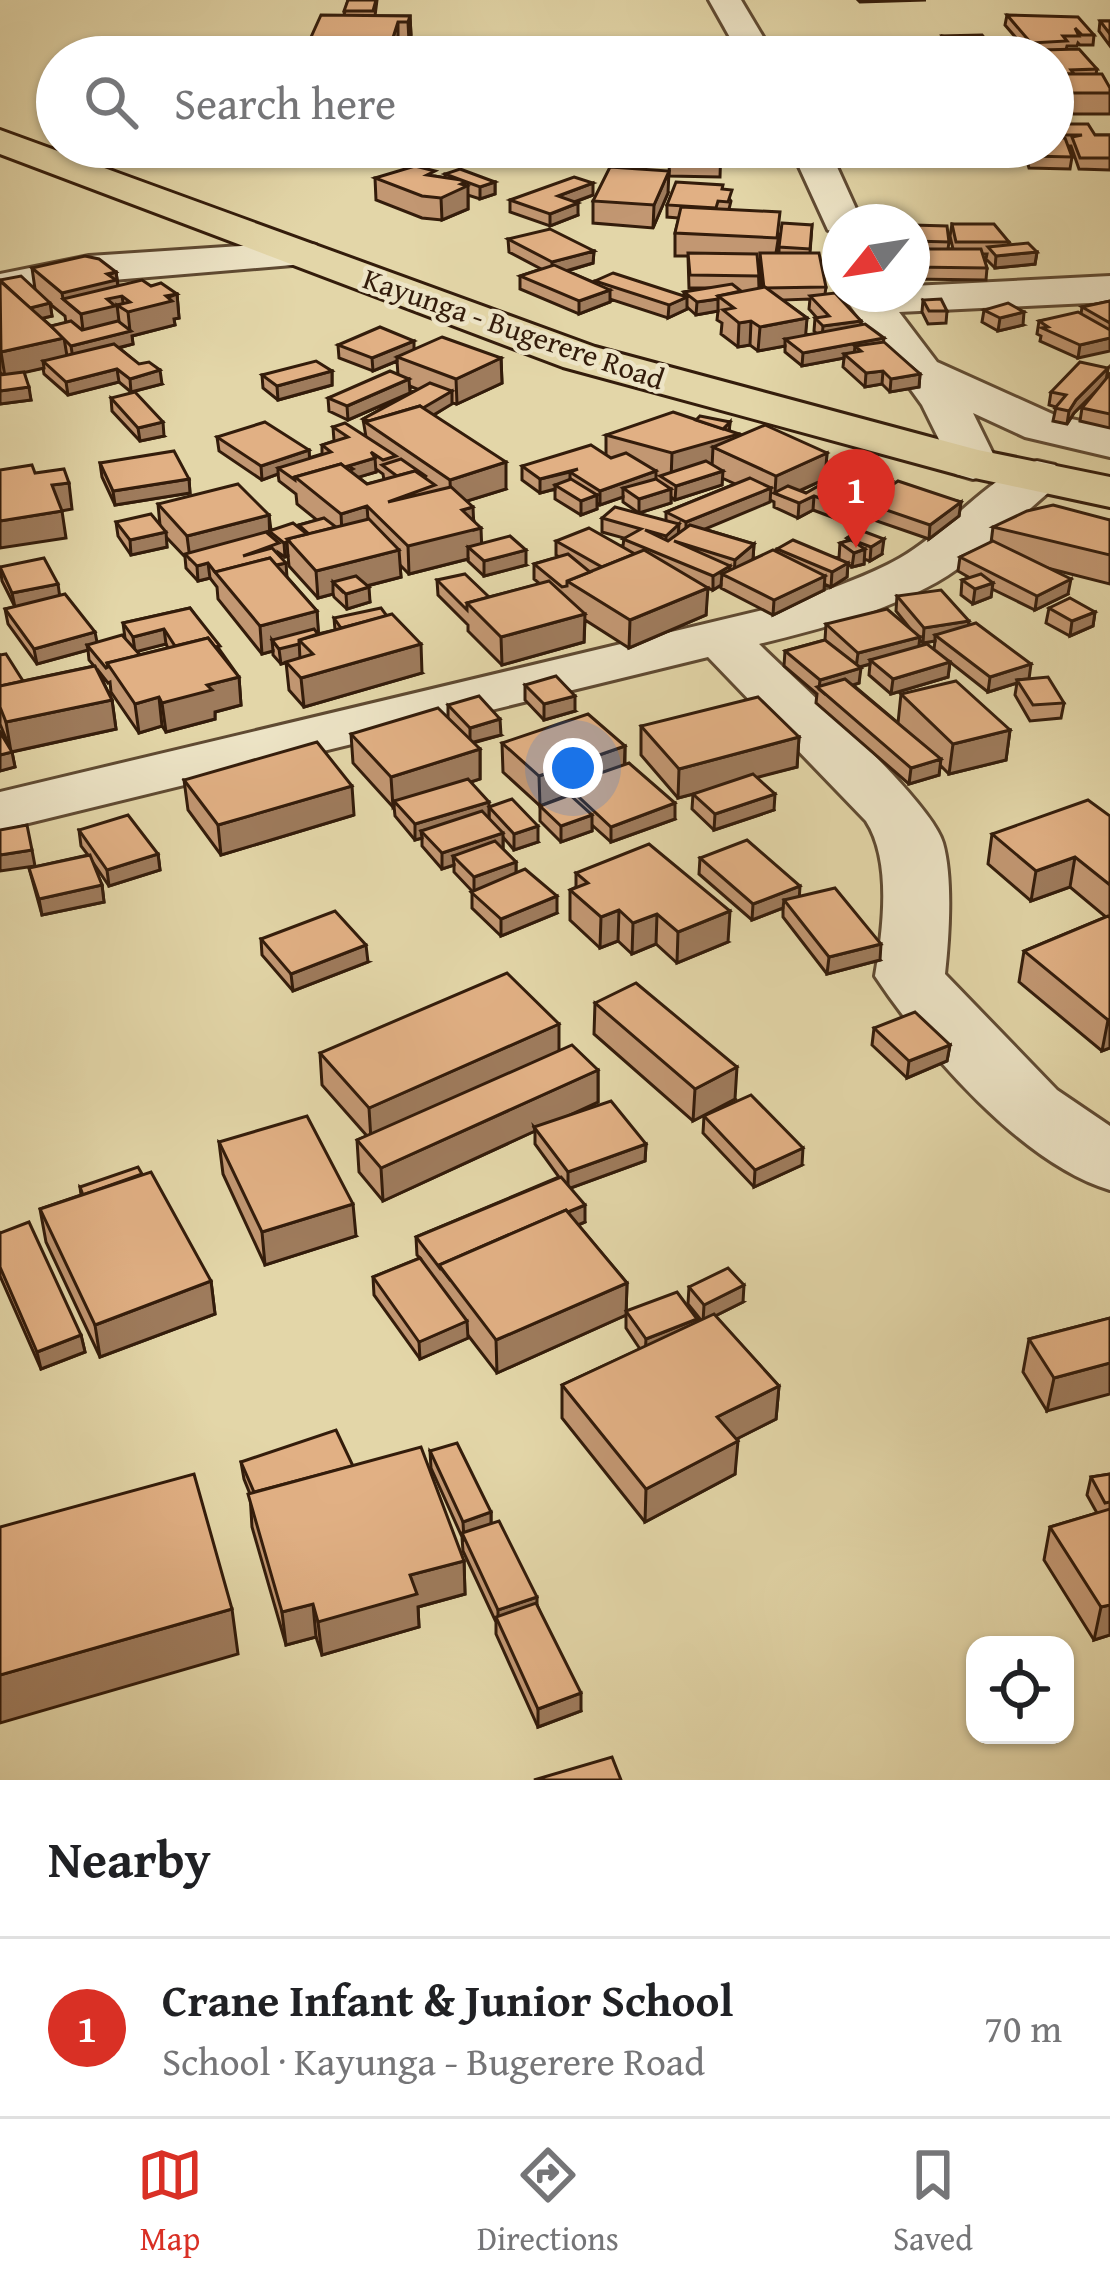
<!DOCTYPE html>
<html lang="en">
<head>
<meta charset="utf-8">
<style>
  :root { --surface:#fff; --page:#f6f6f6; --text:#202124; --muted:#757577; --line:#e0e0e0; --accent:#d93025 }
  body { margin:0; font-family:"Gentium Book Plus",serif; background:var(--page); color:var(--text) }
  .controls { position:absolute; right:36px; bottom:36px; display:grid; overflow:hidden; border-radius:24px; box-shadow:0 3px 9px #0004 }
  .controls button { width:108px; height:108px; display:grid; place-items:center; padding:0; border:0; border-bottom:3px solid var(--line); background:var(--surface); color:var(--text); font:60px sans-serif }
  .compass { position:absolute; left:822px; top:204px; width:108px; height:108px; border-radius:50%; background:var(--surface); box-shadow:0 3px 9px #0004; rotate:240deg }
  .you { position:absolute; left:573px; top:768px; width:42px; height:42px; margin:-30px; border:9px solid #fff; border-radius:50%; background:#1a73e8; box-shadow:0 0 0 18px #1a73e833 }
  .badge { display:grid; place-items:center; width:78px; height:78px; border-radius:50%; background:var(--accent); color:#fff; font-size:39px; font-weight:700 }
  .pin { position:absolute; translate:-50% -99px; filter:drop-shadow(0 3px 6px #0008) }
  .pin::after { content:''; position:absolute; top:63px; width:42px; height:36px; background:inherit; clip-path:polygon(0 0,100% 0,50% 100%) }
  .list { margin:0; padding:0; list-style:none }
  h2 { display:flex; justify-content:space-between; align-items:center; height:156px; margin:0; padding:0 48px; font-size:51px }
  h2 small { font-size:39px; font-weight:400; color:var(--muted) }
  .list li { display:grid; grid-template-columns:78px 1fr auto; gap:36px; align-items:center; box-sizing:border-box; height:180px; padding:0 48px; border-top:3px solid var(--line) }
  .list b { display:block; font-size:45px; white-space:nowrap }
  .list p { margin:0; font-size:39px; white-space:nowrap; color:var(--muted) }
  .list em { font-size:39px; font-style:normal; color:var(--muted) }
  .icon { flex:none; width:66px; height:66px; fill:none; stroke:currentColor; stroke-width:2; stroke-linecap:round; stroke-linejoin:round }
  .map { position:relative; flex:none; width:1110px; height:1780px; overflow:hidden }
  .search { position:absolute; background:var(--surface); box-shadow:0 3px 9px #0004; left:36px; right:36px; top:36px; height:132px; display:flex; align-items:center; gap:30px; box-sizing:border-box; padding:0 42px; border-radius:66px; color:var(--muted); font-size:45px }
  .sheet { height:336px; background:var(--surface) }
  nav { display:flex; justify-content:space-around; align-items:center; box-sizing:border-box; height:168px; border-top:3px solid var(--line); background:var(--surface); font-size:33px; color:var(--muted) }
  nav a { display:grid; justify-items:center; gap:6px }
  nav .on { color:var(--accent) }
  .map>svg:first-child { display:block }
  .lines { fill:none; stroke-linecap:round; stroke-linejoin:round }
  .minor-casing { stroke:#5f4a32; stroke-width:6 }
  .major-casing { stroke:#331c0b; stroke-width:6 }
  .minor { fill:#ede4c6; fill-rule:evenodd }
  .major { fill:#e3d6a8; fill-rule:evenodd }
  .wall { fill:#c29772; stroke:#331c0b; stroke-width:3; fill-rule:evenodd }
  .shaded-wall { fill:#9e7b5c; stroke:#331c0b; stroke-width:3 }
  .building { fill:#e1b084; stroke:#331c0b; stroke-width:3 }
  .labels { text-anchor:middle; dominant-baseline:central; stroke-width:9; stroke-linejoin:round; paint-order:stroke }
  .far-street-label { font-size:30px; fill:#331c0b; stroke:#ede4c6 }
</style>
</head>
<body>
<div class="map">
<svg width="1110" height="1780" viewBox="0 0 1110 1780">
  <rect width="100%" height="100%" fill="#e3d6a8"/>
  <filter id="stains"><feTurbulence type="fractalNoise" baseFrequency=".00167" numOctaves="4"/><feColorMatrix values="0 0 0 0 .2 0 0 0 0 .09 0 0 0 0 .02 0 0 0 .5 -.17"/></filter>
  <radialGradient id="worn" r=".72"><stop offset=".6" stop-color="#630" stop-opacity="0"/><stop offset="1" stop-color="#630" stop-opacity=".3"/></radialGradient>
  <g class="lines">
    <defs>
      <g id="minor">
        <polygon points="709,0 741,0 775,57 741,57"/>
        <polygon points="790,147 828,147 862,222 840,222 840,234 828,230"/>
        <polygon points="301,242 316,245 322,254 316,263 89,282 0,300 0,274 89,256"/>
        <polygon points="1110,276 1110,302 899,312 937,362 1057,416 1110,427 1110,457 1025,437 973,413 998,464 990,474 973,479 956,474 922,405 842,294 912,294 912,286"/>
        <path d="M1037,461L1055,465L1062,476L1055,487C1017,519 980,557 937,582C882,613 820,629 759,644C797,682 931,800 943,843C953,878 949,938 945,974L1057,1090L1110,1126V1190C1022,1164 925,1051 875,976C883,930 892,861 866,821L708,657L0,830V792L797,602C830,588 869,576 900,558C945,533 991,473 1037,461Z"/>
      </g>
      <polygon id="major" points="0,130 595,347 978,450 1110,477 1110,507 956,474 563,367 0,154"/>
    </defs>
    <use href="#minor" class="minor-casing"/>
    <use href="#major" class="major-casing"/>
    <use href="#minor" class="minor"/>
    <use href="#major" class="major"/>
  </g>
  <g class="wall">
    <polygon points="348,0 377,0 375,16 410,16 411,35 409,42 398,42 394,57 308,57 307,46 344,15"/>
    <polygon points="858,0 926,0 860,2"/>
    <polygon points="1007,15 1094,35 1093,45 1080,45 1078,43 1077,46 1067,46 1066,50 1097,69 1096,74 1110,88 1110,114 1053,114 1053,57 1042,57 1043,53 1029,53 1005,25"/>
    <polygon points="1100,21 1110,21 1110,46 1099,31"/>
    <polygon points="942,36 995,51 994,57 910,57 906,51 907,41 941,42"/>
    <polygon points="1053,124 1095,135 1110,135 1110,170 1079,169 1071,146 1068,146 1072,157 1070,169 1029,168 1023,147 1053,147"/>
    <polygon points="557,147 614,147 612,155 557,152"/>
    <polygon points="670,147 721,147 720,177 669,176"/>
    <polygon points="948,147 1021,147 1021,150 955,154"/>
    <polygon points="445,174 495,182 495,194 480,199 468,195 468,209 442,220 422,218 376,200 375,178 435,176 445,178"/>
    <path d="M722,189L731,201L729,209L779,234L776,253H779V247L812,225L810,253L826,287L825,294L861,321V325L920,374L919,387L890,392L882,384L865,387L843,367L844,358L802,366L785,352V346L758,351L750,345L738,347L721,334L722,323L717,320L718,311L696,315L687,307V309L668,318L610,299V302L579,314L520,289V276L541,269L509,252L508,239L594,251L593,263L567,271L595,283V281L684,296V292L711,288H689L688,256H675V233L679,218L667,217V205ZM758,260H760L762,288H759ZM810,299L809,309L817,318H815L814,331L816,333L805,335L807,318L782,300Z"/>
    <polygon points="668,193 653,228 593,223 593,201"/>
    <polygon points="593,195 575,202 578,215 550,226 510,212 510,200"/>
    <polygon points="952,224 1009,242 1008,245 1037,252 1035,264 995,268 986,259 987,254 982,254 987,268 986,280 912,279 912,225 949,242 948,249 953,249 950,236"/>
    <path d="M32,268L116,272L118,285L151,286L177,294L179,318L174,319L175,325L132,336L133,344L119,348L162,384L131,392L119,382L68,395L44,374L43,368L24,372L31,400L0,404V375H3L0,372V280L35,289ZM50,304L65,316L66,323L51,326L42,318L52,316Z"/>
    <polygon points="923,300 947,311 946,323 928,324 922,312"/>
    <polygon points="1110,301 1110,338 1078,358 1040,341 1041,336 1037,334 1039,321 1081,314 1082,307"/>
    <polygon points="984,310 1023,325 998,331 982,322"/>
    <path d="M338,345L414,349L501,358L502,383L457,404L452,403L434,415L506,489L467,501L482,543L526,565L484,576L468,561V559L409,574L400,565L401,577L367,586L370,602L347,609L334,597L333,594L318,598L289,566L288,556L285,557L279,553L287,577L317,611L318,634L335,630L334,618L422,673L304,707L289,690L286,662L281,664L273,655V651L262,654L218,599L217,587L210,578L198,581L186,568L185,557L166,537L167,547L131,555L118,536L116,522L160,525L158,504L269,515L271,530L299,528V525L317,520L297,504L296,494L279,481L278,474L262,480L219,451L217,437L309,450V458L322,454V445L334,441L333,427L366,437L363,419L417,389L410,386V393L348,420L329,411L328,398L398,375L397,361L373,371L339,358ZM376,469L383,474L384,480L367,484L358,477L376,472Z"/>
    <polygon points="1108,368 1106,379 1110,374 1110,428 1080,421 1082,408 1098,389 1074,413 1067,424 1053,421 1056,407 1049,405 1051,392"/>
    <polygon points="332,371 332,385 278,400 263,388 262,375"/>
    <polygon points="111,398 164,436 140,441 112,411"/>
    <polygon points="696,420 730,422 729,431 739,436 827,453 825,479 800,491 806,493 892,481 892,485 961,502 959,516 929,539 865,517 865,510 845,522 813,510 798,518 774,507 774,502 770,500 704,529 754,544 753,559 777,552 777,549 839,558 840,543 847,541 847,538 860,530 882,554 870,561 864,559 864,564 852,567 848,564 847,577 831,587 824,584 824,590 773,615 721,588 721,585 713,590 707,588 706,615 629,648 585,620 584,642 502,665 468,631 468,625 438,595 437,580 489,597 540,584 534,579 534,564 559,557 556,555 556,541 623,546 624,538 602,532 602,518 666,521 666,512 735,484 722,478 722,485 675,500 671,497 671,503 639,513 623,502 623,497 600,505 597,503 597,509 581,515 555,499 555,489 540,493 522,480 522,466 606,455 606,435"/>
    <polygon points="100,463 189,479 190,493 115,505 102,477"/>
    <polygon points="1110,520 1110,584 1051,569 1068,594 1035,610 992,589 991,597 973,604 961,595 962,580 970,578 958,571 960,557 991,543 993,527"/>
    <path d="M0,567L60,595L97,643L125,638L123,623L190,608L239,677L241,705L215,712V719L166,732L162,726L139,733L111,692L110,682L108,683L97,669L112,700L116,729L12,752L15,767L0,771V732L10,748L0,724V655L23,681L94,666L89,660L88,650L37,664L8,624L5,609L15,607L2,581ZM166,644L168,648L140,655L136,651Z"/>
    <path d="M897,596L968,626L1029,679L1064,703L1061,718L1030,721L1015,695L1017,683L988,692L950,662L948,677L891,694L869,675L870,664L859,667V683L853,685L898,723L901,694L1010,730L1006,760L949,774L940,765L939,775L909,784L816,703L817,694L784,666L785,651L825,640L826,624L912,631L896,611ZM919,639L923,643L935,641L934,649L919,646Z"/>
    <polygon points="1049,608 1095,612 1093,626 1070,636 1046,623"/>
    <polygon points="525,685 575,711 544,720 525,700"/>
    <polygon points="448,705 501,735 473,743 480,749 480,779 471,782 489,818 489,807 538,842 514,850 503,837 503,849 516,862 516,873 557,913 501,936 472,908 472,891 454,872 454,865 442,869 422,846 422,838 415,840 395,816 394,806 393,807 353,763 351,734 448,718"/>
    <polygon points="641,726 799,737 797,767 756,777 774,810 714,830 692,809 693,794 678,798 641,755"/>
    <polygon points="502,743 625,746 625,765 675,819 611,842 592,825 592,831 561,842 540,821 540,806 503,772"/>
    <polygon points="184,780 354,815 221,855 188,810"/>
    <polygon points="1110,816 1110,1048 1102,1051 1019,982 1024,951 1106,917 1070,887 1031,901 988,864 992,834"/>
    <polygon points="79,830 158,854 160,870 109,886 92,861 102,885 104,902 42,915 29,868 88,855 81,846"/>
    <polygon points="700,858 799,897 880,960 827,974 783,917 783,908 752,920 699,874"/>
    <polygon points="576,873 728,942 677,963 656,944 632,954 618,941 600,948 570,920 570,890 576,887"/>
    <polygon points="261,939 368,962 293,991 262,955"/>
    <polygon points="595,1003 735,1099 693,1121 594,1034"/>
    <polygon points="874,1028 950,1045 947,1061 907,1078 872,1045"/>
    <polygon points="559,1051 598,1070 598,1102 570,1115 646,1144 645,1161 570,1188 585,1222 578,1225 627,1283 626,1315 497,1373 467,1334 468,1338 420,1359 374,1295 373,1277 420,1258 417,1255 416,1237 559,1177 535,1144 535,1131 383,1201 359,1172 357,1140 367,1136 322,1085 320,1053"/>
    <polygon points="704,1116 802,1165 754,1187 703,1133"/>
    <polygon points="219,1142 356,1236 265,1265 223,1174"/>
    <polygon points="80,1187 211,1281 215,1314 100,1357 46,1242 40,1209 81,1195"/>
    <polygon points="0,1233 81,1335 85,1352 41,1369 0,1276"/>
    <polygon points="689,1287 743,1302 715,1316 779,1386 776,1419 736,1439 735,1474 645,1522 562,1418 562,1385 640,1349 626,1328 626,1311 697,1322 701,1320 688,1304"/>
    <polygon points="1110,1318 1047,1411 1023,1372 1029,1339"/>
    <polygon points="430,1451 491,1512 491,1524 537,1605 581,1711 538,1727 496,1634 496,1622 463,1551 462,1537 431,1468"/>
    <polygon points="241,1462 353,1466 464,1561 465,1594 418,1607 419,1627 322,1655 316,1637 286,1645 252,1527 250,1494 244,1479"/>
    <polygon points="1110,1474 1110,1635 1094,1640 1044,1560 1050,1527 1097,1513 1087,1495 1091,1477"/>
  </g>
  <g class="shaded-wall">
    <polygon points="410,16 411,35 409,42 408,22"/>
    <polygon points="398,22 398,42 394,57 390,57 390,47"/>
    <polygon points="669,171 668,193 653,228 654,205"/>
    <polygon points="468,181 468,209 442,220 441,198"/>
    <polygon points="495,182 495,194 480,199 480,187"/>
    <polygon points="593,183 593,195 558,208 558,196"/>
    <polygon points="578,203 578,215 550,226 550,214"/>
    <polygon points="594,251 593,263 552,275 552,262"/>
    <polygon points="1037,252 1035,264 995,268 996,256"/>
    <polygon points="116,272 119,295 122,296 124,309 117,305 119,321 84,338 81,314 63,299 62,293"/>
    <polygon points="610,290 610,302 579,314 579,301"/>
    <polygon points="177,294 179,318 174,319 175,325 132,336 133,344 73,359 71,346 130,331 128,312"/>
    <polygon points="687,297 687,309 668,318 669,305"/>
    <polygon points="718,299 718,311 696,315 697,302"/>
    <polygon points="50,303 52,316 31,321 29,308"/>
    <polygon points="1024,312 1023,325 998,331 1000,318"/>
    <polygon points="807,318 805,343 785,339 785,346 758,351 760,327"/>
    <polygon points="751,321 750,345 738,347 739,323"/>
    <polygon points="861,321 860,334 822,339 823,326"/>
    <polygon points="64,338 68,362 43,361 44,368 5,377 1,352"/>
    <polygon points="884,338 882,351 861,351 855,346 854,356 844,354 844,358 802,366 803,353"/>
    <polygon points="1110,338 1110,351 1078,358 1080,345"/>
    <polygon points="414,341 414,354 397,357 397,361 373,371 372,358"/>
    <polygon points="501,358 502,383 457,404 456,379"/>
    <polygon points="1108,368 1106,381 1074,413 1067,424 1069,411 1076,400"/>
    <polygon points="117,369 119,382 68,395 66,382"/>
    <polygon points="160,370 162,384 131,392 130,379"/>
    <polygon points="332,371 332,385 278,400 277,386"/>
    <polygon points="883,371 882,384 865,387 866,373"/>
    <polygon points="920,374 919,387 890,392 891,379"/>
    <polygon points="409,379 410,393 348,420 347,406"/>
    <polygon points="29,387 31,400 0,404 0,391"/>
    <polygon points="452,391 452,404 430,417 385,426"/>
    <polygon points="163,422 164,436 140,441 138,428"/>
    <polygon points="730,422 729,435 739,434 738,458 713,447 712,467 671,480 672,453 720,433"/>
    <polygon points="309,450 310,464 278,468 278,474 262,480 261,466"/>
    <polygon points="827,453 825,479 785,497 775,493 776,476"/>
    <polygon points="375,458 376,472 353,479 348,466"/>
    <polygon points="506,462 506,489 451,506 450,480"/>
    <polygon points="656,471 656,485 623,488 623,497 600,505 600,491"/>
    <polygon points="723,471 722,485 675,500 676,486"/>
    <polygon points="570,472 570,485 555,485 555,489 540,493 540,479"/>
    <polygon points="189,479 190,493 115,505 113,491"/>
    <polygon points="892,481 891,495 866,503 865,510 845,522 846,508"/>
    <polygon points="69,483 72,509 56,512 52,485"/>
    <polygon points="771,488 770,502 686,537 686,522"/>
    <polygon points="671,489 671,503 639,513 639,499"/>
    <polygon points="597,495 597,509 581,515 581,501"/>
    <polygon points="814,496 813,510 798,518 799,503"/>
    <polygon points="961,502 959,516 929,539 930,525"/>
    <polygon points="367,506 369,533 342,533 341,514"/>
    <polygon points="473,507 474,530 481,528 482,555 468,547 468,559 409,574 408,546 462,510"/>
    <polygon points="62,511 66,538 0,548 0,521"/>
    <polygon points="269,515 270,542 190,559 187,536"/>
    <polygon points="679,524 678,539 666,550 666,536"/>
    <polygon points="166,532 167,547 131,555 130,540"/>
    <polygon points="884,539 882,554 870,561 871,547"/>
    <polygon points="287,542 288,556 285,557 284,543"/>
    <polygon points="754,544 753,559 734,575 735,560"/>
    <polygon points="865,549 864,564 852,567 854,553"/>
    <polygon points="399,550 401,577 343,592 333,582 333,594 318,598 316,571"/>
    <polygon points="526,550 526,565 484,576 484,561"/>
    <polygon points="208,563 210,578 198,581 197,566"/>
    <polygon points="286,563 287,577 221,578"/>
    <polygon points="848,563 847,577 831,587 832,572"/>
    <polygon points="730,566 729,577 722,574 721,585 713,590 713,576"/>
    <polygon points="825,576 824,590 773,615 774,600"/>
    <polygon points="1071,579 1068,594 1035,610 1037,596"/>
    <polygon points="993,583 991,597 973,604 975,589"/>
    <polygon points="58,584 60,598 15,607 12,593"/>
    <polygon points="369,587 370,602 347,609 346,594"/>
    <polygon points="708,588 706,615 629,648 630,620"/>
    <polygon points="317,611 319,639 299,640 300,659 281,664 279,649 272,640 273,651 262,654 260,626"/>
    <polygon points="1095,612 1093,626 1070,636 1072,621"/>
    <polygon points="585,614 584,642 502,665 501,637"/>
    <polygon points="969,621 967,636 935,635 935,641 923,643 924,628"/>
    <polygon points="164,629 166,644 135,652 133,637"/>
    <polygon points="95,632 98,647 87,645 88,650 37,664 34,649"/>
    <polygon points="920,637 918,652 870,660 870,664 856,668 858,653"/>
    <polygon points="421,644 422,673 304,707 301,678"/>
    <polygon points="950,662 948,677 891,694 893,679"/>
    <polygon points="1031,664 1029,679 1017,680 1017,683 988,692 990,677"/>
    <polygon points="861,668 859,683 825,694 819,689 820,680"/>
    <polygon points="239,677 241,705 215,712 215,719 166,732 162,703 207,685"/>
    <polygon points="575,696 575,711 544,720 544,704"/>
    <polygon points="159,697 162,726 139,733 135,704"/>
    <polygon points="112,700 116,729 11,752 6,722"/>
    <polygon points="500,719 501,735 470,743 470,728"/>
    <polygon points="1010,730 1006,760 949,774 953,744"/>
    <polygon points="799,737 797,767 678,798 679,769"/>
    <polygon points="625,746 624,775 566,785 566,796 540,806 539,776"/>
    <polygon points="480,749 480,779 398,805 394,801 394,806 393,807 391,777"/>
    <polygon points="12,752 15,767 0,771 0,755"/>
    <polygon points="941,759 939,775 909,784 911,768"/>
    <polygon points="352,786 354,815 221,855 218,825"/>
    <polygon points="775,794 774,810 714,830 715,814"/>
    <polygon points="489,802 489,817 421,831 422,838 415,840 415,824"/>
    <polygon points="675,803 675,819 611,842 611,827"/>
    <polygon points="592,815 592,831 561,842 561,826"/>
    <polygon points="538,826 538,842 514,850 514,834"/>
    <polygon points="503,833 503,849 453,856 454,865 442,869 442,853"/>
    <polygon points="32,850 35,866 0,871 0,855"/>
    <polygon points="158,854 160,870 109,886 107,870"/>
    <polygon points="1075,857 1070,887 1031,901 1036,871"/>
    <polygon points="516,862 516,878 474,893 474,877"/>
    <polygon points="102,885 104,902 42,915 39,899"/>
    <polygon points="800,886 799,902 784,900 783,908 752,920 753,904"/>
    <polygon points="557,896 557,913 501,936 501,919"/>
    <polygon points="619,910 618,941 600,948 601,917"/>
    <polygon points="730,911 728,942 677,963 678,932"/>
    <polygon points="657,914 656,944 632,954 633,923"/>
    <polygon points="881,944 880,960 827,974 829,957"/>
    <polygon points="366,945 368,962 293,991 291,974"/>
    <polygon points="1110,1019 1110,1048 1102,1051 1108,1020"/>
    <polygon points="559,1024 559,1055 371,1140 369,1108"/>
    <polygon points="950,1045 947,1061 907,1078 909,1061"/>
    <polygon points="737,1067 735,1099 693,1121 695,1089"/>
    <polygon points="598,1070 598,1102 537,1130 534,1127 535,1131 383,1201 381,1168"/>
    <polygon points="646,1144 645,1161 568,1189 568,1172"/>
    <polygon points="803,1148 802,1165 754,1187 755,1170"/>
    <polygon points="353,1204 356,1236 265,1265 262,1232"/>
    <polygon points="585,1205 585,1222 450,1280 440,1267"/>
    <polygon points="211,1281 215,1314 100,1357 95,1325"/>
    <polygon points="627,1283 626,1315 497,1373 496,1340"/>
    <polygon points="744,1285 743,1302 703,1322 704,1305"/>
    <polygon points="697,1319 696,1337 645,1356 646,1339"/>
    <polygon points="467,1321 468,1338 420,1359 419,1342"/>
    <polygon points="81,1335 85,1352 41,1369 37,1352"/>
    <polygon points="1110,1363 1110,1394 1047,1411 1054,1378"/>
    <polygon points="779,1386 776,1419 715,1450 717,1417"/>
    <polygon points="738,1441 735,1474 645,1522 646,1489"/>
    <polygon points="491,1512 491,1529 464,1540 463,1522"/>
    <polygon points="464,1561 465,1594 418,1607 419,1627 322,1655 318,1622 410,1575"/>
    <polygon points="537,1597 537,1614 498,1622 498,1610"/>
    <polygon points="313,1604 316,1637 286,1645 282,1612"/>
    <polygon points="1110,1605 1110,1635 1094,1640 1101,1607"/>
    <polygon points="232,1609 238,1654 0,1723 0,1675"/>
    <polygon points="581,1693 581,1711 538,1727 538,1709"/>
  </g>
  <g class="building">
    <polygon points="348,0 376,0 373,11 344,11"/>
    <polygon points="321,15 410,16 408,22 398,22 390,47 307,46"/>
    <polygon points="1007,15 1078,17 1094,35 1082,35 1075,28 1079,36 1063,36 1067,41 1031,43"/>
    <polygon points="1100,21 1110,21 1110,34"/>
    <polygon points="982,35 995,51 954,52 942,36"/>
    <polygon points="940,40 949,52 915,53 907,41"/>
    <polygon points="1079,49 1097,69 1071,70 1074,74 1053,74 1053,57 1048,57 1043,50"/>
    <polygon points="1053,74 1102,74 1110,88 1110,93 1053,93"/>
    <polygon points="1053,124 1088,124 1095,135 1110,135 1110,158 1080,158 1072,137 1082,135 1053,135"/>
    <polygon points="1053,138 1065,138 1072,157 1030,156 1027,147 1053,147"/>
    <polygon points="670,147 721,147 721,155 670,154"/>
    <polygon points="415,166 435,171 427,175 468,181 461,184 467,186 441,198 422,196 375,178"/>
    <polygon points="610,167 669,171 654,205 593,201"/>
    <polygon points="460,169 495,182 480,187 445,174"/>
    <polygon points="574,177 593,183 558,196 578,203 550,214 510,200"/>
    <polygon points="676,182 723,185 722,189 732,190 728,202 718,201 716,208 667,205"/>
    <polygon points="681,207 780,212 777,238 675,233"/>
    <polygon points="782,223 812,225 810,249 779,247"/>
    <polygon points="952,224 994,224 1009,242 956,242"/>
    <polygon points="912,225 947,226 949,242 912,241"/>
    <polygon points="550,229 594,251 552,262 508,239"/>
    <polygon points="1028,243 1037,252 996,256 988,247"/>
    <polygon points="912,249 981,249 987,268 912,267"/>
    <polygon points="688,253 757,254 759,276 690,275"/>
    <polygon points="760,253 819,253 826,287 764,288"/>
    <polygon points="85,256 99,259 116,272 107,274 116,280 62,293 32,268"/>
    <polygon points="554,265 610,290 579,301 520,276"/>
    <polygon points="613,273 687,297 669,305 595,281"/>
    <polygon points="21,276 50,303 30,308 0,280"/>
    <polygon points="142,280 151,286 161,283 177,294 166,296 172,301 128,312 117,305 130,302 122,296 107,299 115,306 81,314 63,299"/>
    <polygon points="0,281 64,338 1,352"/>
    <polygon points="732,284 741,291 718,296 718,299 697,302 684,292"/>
    <polygon points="765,287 807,318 760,327 751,321 739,323 723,310 734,308 718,296"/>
    <polygon points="835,293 861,321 823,326 815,318 829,316 810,296"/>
    <polygon points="941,299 947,311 929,311 923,300"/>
    <polygon points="1110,301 1110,323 1082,307"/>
    <polygon points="1008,303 1024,312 1000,318 984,310"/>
    <polygon points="1078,312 1110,330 1110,338 1080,345 1042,328 1048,327 1039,321"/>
    <polygon points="71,321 82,330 118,321 131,331 71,346 51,326"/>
    <polygon points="865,324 884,338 803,353 785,339"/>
    <polygon points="380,327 414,341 372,358 338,345"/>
    <polygon points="442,337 501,358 456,379 397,357"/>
    <polygon points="884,342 920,374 891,379 883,371 866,373 844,354 861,351 855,346"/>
    <polygon points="114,344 139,364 149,362 160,370 130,379 117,369 66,382 43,361"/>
    <polygon points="316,361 332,371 277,386 262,375"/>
    <polygon points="1080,362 1108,368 1076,400 1069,411 1055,408 1066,395 1051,392"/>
    <polygon points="390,371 409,379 347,406 328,398"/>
    <polygon points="24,372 29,387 0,391 0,375"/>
    <polygon points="1110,374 1110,414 1082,408"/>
    <polygon points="430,383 452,391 423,408 420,406 369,421 363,419"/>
    <polygon points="135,392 163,422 138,428 111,398"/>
    <polygon points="420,406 506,462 450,480 365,422"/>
    <polygon points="673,412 739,434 672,453 606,435"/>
    <polygon points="700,416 730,422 723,429 696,420"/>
    <polygon points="265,422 309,450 261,466 217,437"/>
    <polygon points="345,423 396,456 383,460 371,452 375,458 348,466 353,469 349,471 341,464 295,477 295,480 278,468 331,452 322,445 348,437 333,427"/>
    <polygon points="765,425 827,453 776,476 713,447"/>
    <polygon points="591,445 611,458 626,453 656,471 600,491 570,472 578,469 540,479 522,466"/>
    <polygon points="174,451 189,479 113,491 100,463"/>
    <polygon points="401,459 427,477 415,471 397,476 382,465"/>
    <polygon points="706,461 723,471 676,486 660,476"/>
    <polygon points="341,464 367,484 415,471 435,485 388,502 451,487 473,507 462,510 481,528 408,546 367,506 341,514 295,477"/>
    <polygon points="32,465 35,473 64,469 69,483 52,485 62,511 0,521 0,470"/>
    <polygon points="853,466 892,481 846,508 814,496 799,503 774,493 788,486 806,493"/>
    <polygon points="750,478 771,488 686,522 666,512"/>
    <polygon points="571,479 597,495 581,501 555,485"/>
    <polygon points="656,479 671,489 639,499 623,488"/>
    <polygon points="898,481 961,502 930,525 866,503"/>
    <polygon points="238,484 269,515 187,536 158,504"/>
    <polygon points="1053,505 1110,520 1110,555 993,527 1027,511"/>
    <polygon points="615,507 679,524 666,536 645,530 668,541 690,525 754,544 735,560 674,541 730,566 713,576 623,539 641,529 602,518"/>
    <polygon points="151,514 166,532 130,540 116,522"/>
    <polygon points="324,518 336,527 309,534 299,525"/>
    <polygon points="369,519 399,550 316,571 287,539"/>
    <polygon points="293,523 307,534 287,539 289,541 284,543 269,531"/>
    <polygon points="589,528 635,554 602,567 556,541"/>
    <polygon points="860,530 884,539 871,547 847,538"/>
    <polygon points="266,532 279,543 243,556 272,548 286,563 276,565 270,558 215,572 208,563 197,566 185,554"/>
    <polygon points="510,536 526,550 484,561 468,547"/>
    <polygon points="793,540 848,563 832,572 777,549"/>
    <polygon points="851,540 865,549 854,553 840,543"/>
    <polygon points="993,541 1071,579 1037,596 960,557"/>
    <polygon points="644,550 708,588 630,620 567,581"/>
    <polygon points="773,550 825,576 774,600 722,574"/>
    <polygon points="568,554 590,572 567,581 567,586 562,587 534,564"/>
    <polygon points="44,558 58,584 12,593 0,567"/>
    <polygon points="270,558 317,611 260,626 215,572"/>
    <polygon points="465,574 489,597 467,603 467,610 437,580"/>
    <polygon points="981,574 993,583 975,589 962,580"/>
    <polygon points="356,576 369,587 346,594 333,582"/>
    <polygon points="549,581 585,614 501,637 467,603"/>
    <polygon points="941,590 969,621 924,628 897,596"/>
    <polygon points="65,594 95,632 34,649 5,609"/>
    <polygon points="1070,598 1095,612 1072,621 1049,608"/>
    <polygon points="190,608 220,646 215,647 208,638 175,646 164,629 133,637 123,623"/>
    <polygon points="381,608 387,616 341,628 334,618"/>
    <polygon points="887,609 920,637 858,653 826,624"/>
    <polygon points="392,614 421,644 301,678 286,662 313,654 299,640"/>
    <polygon points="976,623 1031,664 990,677 935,635"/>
    <polygon points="314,629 318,634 299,640 299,644 279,649 272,640"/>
    <polygon points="122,635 140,655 107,663 108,667 106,668 87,645"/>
    <polygon points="208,638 239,677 207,685 212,690 162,703 159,697 135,704 107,663"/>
    <polygon points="825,640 861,668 820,680 785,651"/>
    <polygon points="927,644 950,662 893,679 870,660"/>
    <polygon points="6,654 23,681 0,686 0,655"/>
    <polygon points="95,666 112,700 6,722 0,707 0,686"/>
    <polygon points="556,676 575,696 544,704 525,685"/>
    <polygon points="1048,677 1064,703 1033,705 1017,680"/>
    <polygon points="845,679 941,759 911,768 817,687"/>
    <polygon points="956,681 1010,730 953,744 901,694"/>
    <polygon points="479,696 500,719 470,728 448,705"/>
    <polygon points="758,697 799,737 679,769 641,726"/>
    <polygon points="438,708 480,749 391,777 351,734"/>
    <polygon points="588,714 625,746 539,776 502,743"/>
    <polygon points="0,732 12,752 0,755"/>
    <polygon points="317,742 352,786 218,825 184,780"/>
    <polygon points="629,763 675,803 611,827 566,785"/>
    <polygon points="753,774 775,794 715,814 693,794"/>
    <polygon points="468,779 489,802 415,824 394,801"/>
    <polygon points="570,795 592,815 561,826 540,806"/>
    <polygon points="512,799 538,826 514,834 489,807"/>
    <polygon points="1088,800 1110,816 1110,885 1075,857 1036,871 992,834"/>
    <polygon points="482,811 503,833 442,853 421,831"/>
    <polygon points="128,815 158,854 107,870 79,830"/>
    <polygon points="27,825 32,850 0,855 0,830"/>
    <polygon points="747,840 800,886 753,904 700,858"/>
    <polygon points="495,841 516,862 474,877 453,856"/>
    <polygon points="649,844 730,911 678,932 657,914 633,923 619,910 601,917 570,890 588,883 576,873"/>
    <polygon points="90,855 102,885 39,899 29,868"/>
    <polygon points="525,869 557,896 501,919 471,892"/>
    <polygon points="835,888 881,944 829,957 784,900"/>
    <polygon points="335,911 366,945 291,974 261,939"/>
    <polygon points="1108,916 1110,918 1110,1019 1108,1020 1024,951"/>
    <polygon points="507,973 559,1024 369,1108 320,1053"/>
    <polygon points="636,983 737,1067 695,1089 595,1003"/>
    <polygon points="915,1012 950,1045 909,1061 874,1028"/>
    <polygon points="572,1045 598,1070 381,1168 357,1140"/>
    <polygon points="751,1095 803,1148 755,1170 704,1116"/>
    <polygon points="611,1101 646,1144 568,1172 534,1127"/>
    <polygon points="307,1116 353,1204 262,1232 219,1142"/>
    <polygon points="138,1167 142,1174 83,1195 80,1187"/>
    <polygon points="151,1172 211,1281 95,1325 40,1209"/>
    <polygon points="561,1177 585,1205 568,1212 566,1210 439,1265 439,1267 416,1237"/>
    <polygon points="566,1210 627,1283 496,1340 439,1265"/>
    <polygon points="29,1222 81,1335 37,1352 0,1267 0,1233"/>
    <polygon points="420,1258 467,1321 419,1342 373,1277"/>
    <polygon points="728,1268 744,1285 704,1305 689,1287"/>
    <polygon points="677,1292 697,1319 646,1339 626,1311"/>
    <polygon points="714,1314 779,1386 717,1417 738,1441 646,1489 562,1385"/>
    <polygon points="1110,1318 1110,1363 1054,1378 1029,1339"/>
    <polygon points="336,1430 353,1466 254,1492 241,1462"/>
    <polygon points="457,1443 491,1512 463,1522 430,1451"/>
    <polygon points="421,1447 464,1561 410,1575 417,1594 318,1622 313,1604 282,1612 248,1494"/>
    <polygon points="194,1474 232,1609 0,1675 0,1527"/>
    <polygon points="1110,1474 1110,1502 1105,1503 1091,1477"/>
    <polygon points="1110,1509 1110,1605 1101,1607 1050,1527"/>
    <polygon points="499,1521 537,1597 498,1610 462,1533"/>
    <polygon points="536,1603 581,1693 538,1709 496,1617"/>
    <polygon points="612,1757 621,1780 534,1780"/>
  </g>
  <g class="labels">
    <g class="far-street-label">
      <text transform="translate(514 328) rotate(19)">Kayunga - Bugerere Road</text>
    </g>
  </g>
  <rect width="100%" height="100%" filter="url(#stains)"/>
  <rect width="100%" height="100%" fill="url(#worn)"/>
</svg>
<div class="controls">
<button><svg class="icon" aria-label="locate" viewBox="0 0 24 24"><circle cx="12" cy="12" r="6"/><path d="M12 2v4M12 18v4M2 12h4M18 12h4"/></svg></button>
</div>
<svg class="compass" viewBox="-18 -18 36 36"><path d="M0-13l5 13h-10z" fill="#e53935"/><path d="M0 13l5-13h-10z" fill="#757577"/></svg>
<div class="you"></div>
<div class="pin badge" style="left:856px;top:548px">1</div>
<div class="search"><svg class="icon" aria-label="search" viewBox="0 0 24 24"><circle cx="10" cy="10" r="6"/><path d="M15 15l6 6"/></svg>Search here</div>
</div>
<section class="sheet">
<h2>Nearby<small></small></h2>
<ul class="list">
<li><span class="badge">1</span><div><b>Crane Infant &amp; Junior School</b><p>School · Kayunga - Bugerere Road</p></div><em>70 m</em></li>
</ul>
</section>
<nav>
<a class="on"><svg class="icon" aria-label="map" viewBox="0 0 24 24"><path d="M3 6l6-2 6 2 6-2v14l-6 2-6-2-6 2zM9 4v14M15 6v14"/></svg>Map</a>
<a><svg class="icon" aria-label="directions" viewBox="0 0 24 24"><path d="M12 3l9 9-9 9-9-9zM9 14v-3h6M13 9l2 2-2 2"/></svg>Directions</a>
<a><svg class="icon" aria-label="saved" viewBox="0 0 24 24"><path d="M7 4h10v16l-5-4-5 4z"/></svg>Saved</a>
</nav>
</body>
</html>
